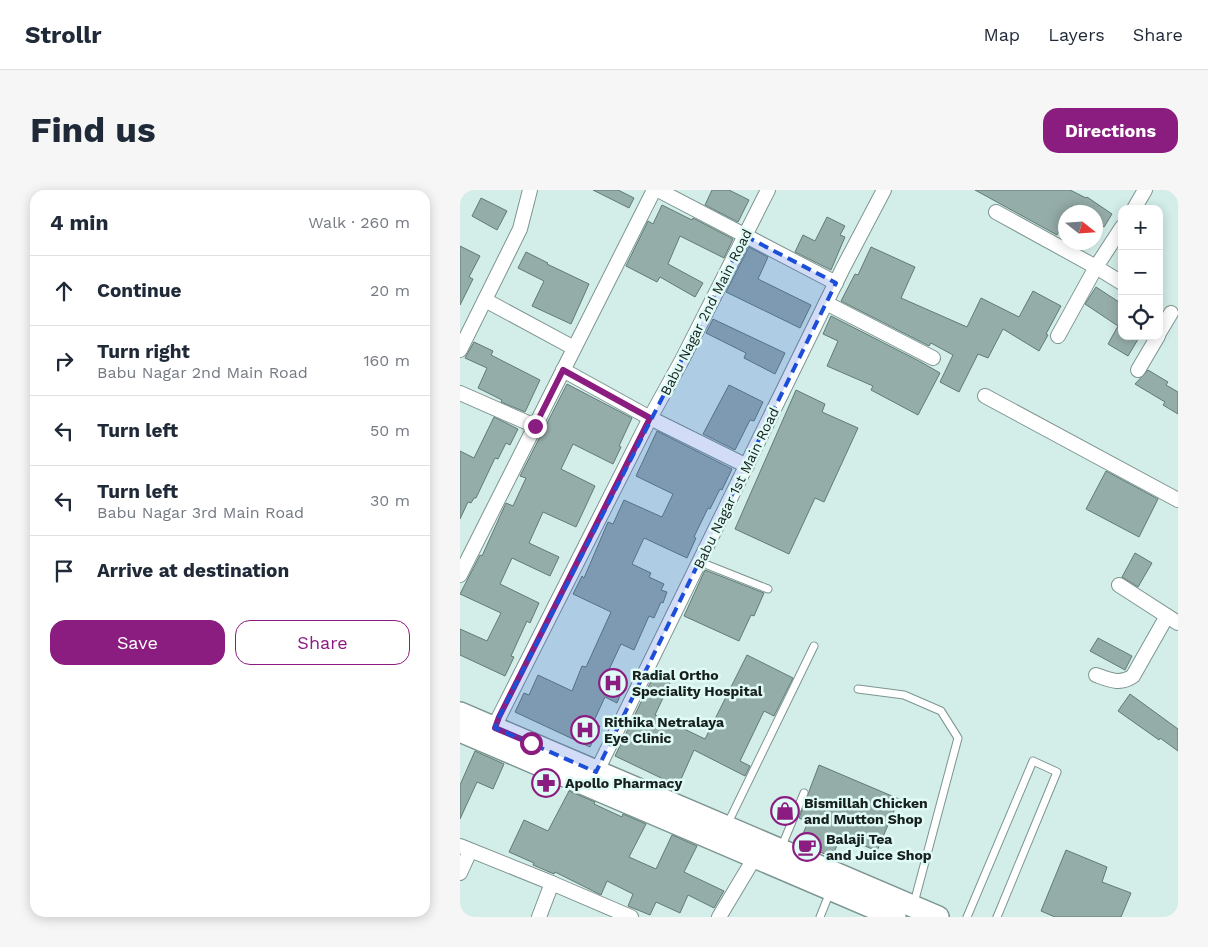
<!DOCTYPE html>
<html lang="en">
<head>
<meta charset="utf-8">
<style>
  :root { --surface:#fff; --page:#f6f6f7; --text:#1f2937; --muted:#747a83; --line:#e0e1e3; --accent:#8c1d80 }
  body { margin:0; font-family:"Work Sans",sans-serif; background:var(--page); color:var(--text) }
  .controls { position:absolute; right:15px; top:15px; display:grid; overflow:hidden; border-radius:10px; box-shadow:0 2px 12px #0003 }
  .controls button { width:45px; height:45px; display:grid; place-items:center; padding:0; border:0; border-bottom:1px solid var(--line); background:var(--surface); color:var(--text); font:25px sans-serif }
  .compass { position:absolute; left:598px; top:15px; width:45px; height:45px; border-radius:50%; background:var(--surface); box-shadow:0 2px 12px #0003; rotate:107deg }
  .stop { position:absolute; width:15px; height:15px; margin:-11px; border:4px solid #8c1d80; border-radius:50%; background:#fff }
  .stop.end { background:#8c1d80; border-color:#fff; box-shadow:0 1px 5px #0008 }
  .list { margin:0; padding:0; list-style:none }
  h2 { display:flex; justify-content:space-between; align-items:center; height:65px; margin:0; padding:0 20px; font-size:21px }
  h2 small { font-size:16px; font-weight:400; color:var(--muted) }
  .list li { display:grid; grid-template-columns:32px 1fr auto; gap:15px; align-items:center; box-sizing:border-box; height:70px; padding:0 20px; border-top:1px solid var(--line) }
  .list b { display:block; font-size:19px; white-space:nowrap }
  .list p { margin:0; font-size:16px; white-space:nowrap; color:var(--muted) }
  .list em { font-size:16px; font-style:normal; color:var(--muted) }
  .actions { display:flex; gap:10px; padding:15px 20px }
  .actions a { flex:1; padding:11px 0; border:1px solid var(--accent); border-radius:15px; text-align:center; font-size:18px; color:var(--accent) }
  .actions .main { background:var(--accent); color:#fff }
  .icon { flex:none; width:28px; height:28px; fill:none; stroke:currentColor; stroke-width:2; stroke-linecap:round; stroke-linejoin:round }
  .map { position:relative; flex:none; width:718px; height:727px; overflow:hidden; border-radius:15px }
  header { display:flex; align-items:center; gap:30px; box-sizing:border-box; height:70px; padding:0 25px; background:var(--surface); border-bottom:1px solid var(--line) }
  header strong { font-size:24px }
  nav { display:flex; gap:28px; margin-inline-start:auto; font-size:18px }
  .intro { display:flex; align-items:center; justify-content:space-between; box-sizing:border-box; height:120px; padding:0 30px }
  h1 { margin:0; font-size:35px }
  .button { padding:12px 22px; border-radius:15px; background:var(--accent); color:#fff; font-size:18px; font-weight:700 }
  main { display:flex; gap:30px; padding:0 30px }
  aside { flex:1; background:var(--surface); border-radius:15px; box-shadow:0 2px 12px #0003 }
  .map>svg:first-child { display:block }
  .building { fill:#95ada9; stroke:#627a75 }
  .lines { fill:none; stroke-linecap:round; stroke-linejoin:round }
  .lane-casing { stroke:#7d9591; stroke-width:9 }
  .street-casing { stroke:#7d9591; stroke-width:16 }
  .primary-casing { stroke:#7d9591; stroke-width:24 }
  .lane { stroke:#fff; stroke-width:7 }
  .street { stroke:#fff; stroke-width:14 }
  .primary { stroke:#fff; stroke-width:21 }
  .route { stroke:#8c1d80; stroke-width:6 }
  .marked { fill:#1d4ed8; fill-opacity:0.2; stroke:#1d4ed8; stroke-width:4; stroke-dasharray:10 6; stroke-linejoin:round }
  .labels { text-anchor:middle; dominant-baseline:central; stroke-width:5; stroke-linejoin:round; paint-order:stroke }
  .street-label { font-size:14px; fill:#17201e; stroke:#e0faf5 }
  .poi-label { font-size:14px; font-weight:bold; fill:#17201e; stroke:#e0faf5; text-anchor:start }
</style>
</head>
<body>
<header>
<strong>Strollr</strong>
<nav><a>Map</a><a>Layers</a><a>Share</a></nav>
</header>
<div class="intro"><h1>Find us</h1><a class="button">Directions</a></div>
<main>
<aside>
<h2>4 min<small>Walk · 260 m</small></h2>
<ul class="list">
<li><svg class="icon" aria-label="ahead" viewBox="0 0 24 24"><path d="M12 20V5M6 11l6-6 6 6"/></svg><div><b>Continue</b></div><em>20 m</em></li>
<li><svg class="icon" aria-label="right" viewBox="0 0 24 24"><path d="M7 20v-9h11M14 6l5 5-5 5"/></svg><div><b>Turn right</b><p>Babu Nagar 2nd Main Road</p></div><em>160 m</em></li>
<li><svg class="icon" aria-label="left" viewBox="0 0 24 24"><path d="M17 20v-9H6M10 6l-5 5 5 5"/></svg><div><b>Turn left</b></div><em>50 m</em></li>
<li><svg class="icon" aria-label="left" viewBox="0 0 24 24"><path d="M17 20v-9H6M10 6l-5 5 5 5"/></svg><div><b>Turn left</b><p>Babu Nagar 3rd Main Road</p></div><em>30 m</em></li>
<li><svg class="icon" aria-label="arrive" viewBox="0 0 24 24"><path d="M6 21V4h12l-3 4 3 4H6"/></svg><div><b>Arrive at destination</b></div></li>
</ul>
<div class="actions"><a class="main">Save</a><a>Share</a></div>
</aside>
<div class="map">
<svg width="718" height="727" viewBox="0 0 718 727">
  <rect width="100%" height="100%" fill="#d3ede8"/>
  <g class="building">
    <polygon points="133,0 158,0 174,8 169,18"/>
    <polygon points="252,0 269,0 289,10 278,32 245,15"/>
    <polygon points="515,0 610,0 626,8 627,7 652,24 644,37 636,31 636,22 622,22 612,16 609,22 606,22 606,29 597,45"/>
    <polygon points="21,8 47,21 37,40 12,26"/>
    <polygon points="202,15 232,30 233,28 273,49 264,68 220,46 208,74 243,93 235,107 200,87 197,92 166,76 188,31 193,34"/>
    <polygon points="367,27 385,36 380,45 385,47 371,80 335,62 343,45 355,51"/>
    <polygon points="0,56 20,66 9,87 13,89 0,115"/>
    <polygon points="289,57 308,67 298,89 351,115 340,138 266,102"/>
    <polygon points="411,57 455,77 441,108 507,137 521,108 559,127 573,101 601,116 586,144 588,145 579,161 543,139 528,168 518,164 499,202 480,192 493,165 471,153 469,156 381,111 395,84 398,85"/>
    <polygon points="66,62 88,73 87,74 129,94 111,134 72,116 84,91 58,78"/>
    <polygon points="636,97 662,114 662,146 680,146 668,166 648,154 658,136 625,114"/>
    <polygon points="371,126 461,172 480,183 458,225 411,200 413,196 367,176 378,151 363,144"/>
    <polygon points="253,129 325,163 315,184 284,168 286,163 246,143"/>
    <polygon points="14,152 33,161 31,165 80,190 65,222 41,212 42,210 18,198 27,178 5,168"/>
    <polygon points="688,180 708,192 706,195 718,202 718,224 703,215 705,212 675,194"/>
    <polygon points="107,194 172,228 159,256 161,257 153,274 113,254 101,279 135,296 116,337 83,322 69,353 99,367 90,386 52,368 40,394 79,413 70,433 67,431 51,466 54,467 45,486 0,465 0,439 27,451 41,423 0,404 20,365 22,366 46,313 53,316 66,288 60,286"/>
    <polygon points="269,195 303,212 294,231 290,230 275,260 243,244"/>
    <polygon points="336,200 365,214 362,222 398,238 364,312 355,308 329,364 275,339"/>
    <polygon points="34,227 58,239 50,255 46,253 38,269 35,268 16,308 14,308 11,313 8,312 0,329 0,261 14,268"/>
    <polygon points="197,241 272,279 262,300 260,299 250,319 248,318 234,347 236,348 227,368 184,348 172,374 191,383 189,387 204,394 201,400 207,402 203,413 201,412 194,428 189,426 174,460 161,454 146,486 165,494 157,513 145,507 133,533 140,536 130,557 55,522 64,503 69,505 78,485 112,501 122,476 126,477 151,422 113,404 122,386 124,388 148,332 153,334 164,310 202,327 213,304 176,286"/>
    <polygon points="646,281 698,309 679,347 626,319"/>
    <polygon points="675,363 692,373 678,397 662,387"/>
    <polygon points="245,380 304,403 294,426 291,425 279,451 224,426"/>
    <polygon points="638,448 672,466 665,480 630,461"/>
    <polygon points="287,465 333,488 314,526 304,521 280,571 290,576 285,586 234,560 218,596 155,566 194,485 210,493 195,525 245,549"/>
    <polygon points="670,504 718,539 718,561 700,548 699,550 658,521"/>
    <polygon points="15,561 44,574 33,599 17,592 0,629 0,595"/>
    <polygon points="359,575 439,609 417,661 381,646 372,667 339,653 348,632 339,628"/>
    <polygon points="109,601 135,612 134,614 162,627 163,624 186,634 169,667 196,679 212,645 237,656 224,682 264,701 254,718 228,705 220,723 196,712 190,725 168,716 173,704 147,691 141,705 95,682 94,684 73,675 74,673 49,662 64,630 88,641"/>
    <polygon points="606,660 647,677 642,692 671,703 661,727 595,727 581,721"/>
  </g>
  <g class="lines">
    <defs>
      <g id="lane">
        <polyline points="240,372 308,399"/>
        <polyline points="398,499 444,505 481,521 498,548 454,713"/>
        <polyline points="267,635 354,456"/>
        <polyline points="321,658 344,603"/>
        <polyline points="360,727 370,702"/>
        <polyline points="507,727 573,571 597,582 537,727"/>
      </g>
      <g id="street">
        <polyline points="198,0 376,93"/>
        <polyline points="674,19 685,0"/>
        <polyline points="536,22 636,77 598,146"/>
        <polyline points="662,37 636,77 662,93"/>
        <polyline points="25,110 114,158"/>
        <polyline points="366,113 473,168"/>
        <polyline points="699,143 711,123"/>
        <polyline points="0,160 60,39 70,0"/>
        <polyline points="103,180 190,228 287,276"/>
        <polyline points="678,180 698,146"/>
        <polyline points="0,203 75,236"/>
        <polyline points="525,206 718,310"/>
        <polyline points="0,385 194,0"/>
        <polyline points="659,395 718,433"/>
        <path d="M636,485C650,490 660,495 673,486L707,426"/>
        <polyline points="35,538 39,527 190,228 222,170 308,0"/>
        <polyline points="133,589 383,78 424,0"/>
        <polyline points="0,656 87,691 171,727"/>
        <polyline points="0,683 10,661"/>
        <polyline points="79,727 92,693"/>
        <polyline points="259,727 295,667"/>
      </g>
      <g id="primary">
        <polyline points="0,523 478,727"/>
        <polyline points="0,541 435,727"/>
      </g>
    </defs>
    <use href="#lane" class="lane-casing"/>
    <use href="#street" class="street-casing"/>
    <use href="#primary" class="primary-casing"/>
    <use href="#lane" class="lane"/>
    <use href="#street" class="street"/>
    <use href="#primary" class="primary"/>
  </g>
  <g class="lines">
    <polyline class="route" points="71,553 35,538 39,527 190,228 103,180 75,236"/>
  </g>
  <path class="marked" d="M285,46L376,93L136,582L35,538L39,527Z"/>
  <defs>
    <symbol id="hospital-ring" viewBox="-11 -11 22 22"><circle r="9.5" fill="#e0faf5" stroke="#8c1d80" stroke-width="1.5"/><path d="M-5-5h3v3.5h4V-5h3V5h-3V1.5h-4V5h-3Z" fill="#8c1d80"/></symbol>
    <symbol id="pharmacy-ring" viewBox="-11 -11 22 22"><circle r="9.5" fill="#e0faf5" stroke="#8c1d80" stroke-width="1.5"/><path d="M-2-6h4v4h4v4h-4v4h-4v-4h-4v-4h4Z" fill="#8c1d80"/></symbol>
    <symbol id="shop-ring" viewBox="-11 -11 22 22"><circle r="9.5" fill="#e0faf5" stroke="#8c1d80" stroke-width="1.5"/><path d="M-5-2.5h2.3a2.7 3.5 0 0 1 5.4 0H5L5.5 6h-11ZM-1.5-2.5h3a1.5 2.3 0 0 0-3 0Z" fill="#8c1d80"/></symbol>
    <symbol id="cafe-ring" viewBox="-11 -11 22 22"><circle r="9.5" fill="#e0faf5" stroke="#8c1d80" stroke-width="1.5"/><path d="M-5.5-4.5H6V0H3Q3 3.5 0 3.5H-2.5Q-5.5 3.5-5.5 0ZM3-3.2v2h1.7v-2ZM-6 4.5H4V6H-6Z" fill="#8c1d80"/></symbol>
  </defs>
  <g fill-rule="evenodd">
    <use href="#hospital-ring" x="137" y="477" width="32" height="32"/>
    <use href="#hospital-ring" x="109" y="524" width="32" height="32"/>
    <use href="#pharmacy-ring" x="70" y="577" width="32" height="32"/>
    <use href="#shop-ring" x="309" y="605" width="32" height="32"/>
    <use href="#cafe-ring" x="331" y="641" width="32" height="32"/>
  </g>
  <g class="labels">
    <g class="street-label">
      <text transform="translate(246 122) rotate(-63)">Babu Nagar 2nd Main Road</text>
      <text transform="translate(276 298) rotate(-64)">Babu Nagar 1st Main Road</text>
    </g>
    <g class="poi-label">
      <text x="172" y="485">Radial Ortho<tspan x="172" dy="16">Speciality Hospital</tspan></text>
      <text x="144" y="532">Rithika Netralaya<tspan x="144" dy="16">Eye Clinic</tspan></text>
      <text x="105" y="593">Apollo Pharmacy</text>
      <text x="344" y="613">Bismillah Chicken<tspan x="344" dy="16">and Mutton Shop</tspan></text>
      <text x="366" y="649">Balaji Tea<tspan x="366" dy="16">and Juice Shop</tspan></text>
    </g>
  </g>
</svg>
<div class="controls">
<button>+</button>
<button>−</button>
<button><svg class="icon" aria-label="locate" viewBox="0 0 24 24"><circle cx="12" cy="12" r="6"/><path d="M12 2v4M12 18v4M2 12h4M18 12h4"/></svg></button>
</div>
<svg class="compass" viewBox="-18 -18 36 36"><path d="M0-13l5 13h-10z" fill="#e53935"/><path d="M0 13l5-13h-10z" fill="#747a83"/></svg>
<div class="stop" style="left:71px;top:553px"></div>
<div class="stop end" style="left:75px;top:236px"></div>
</div>
</main>
</body>
</html>
